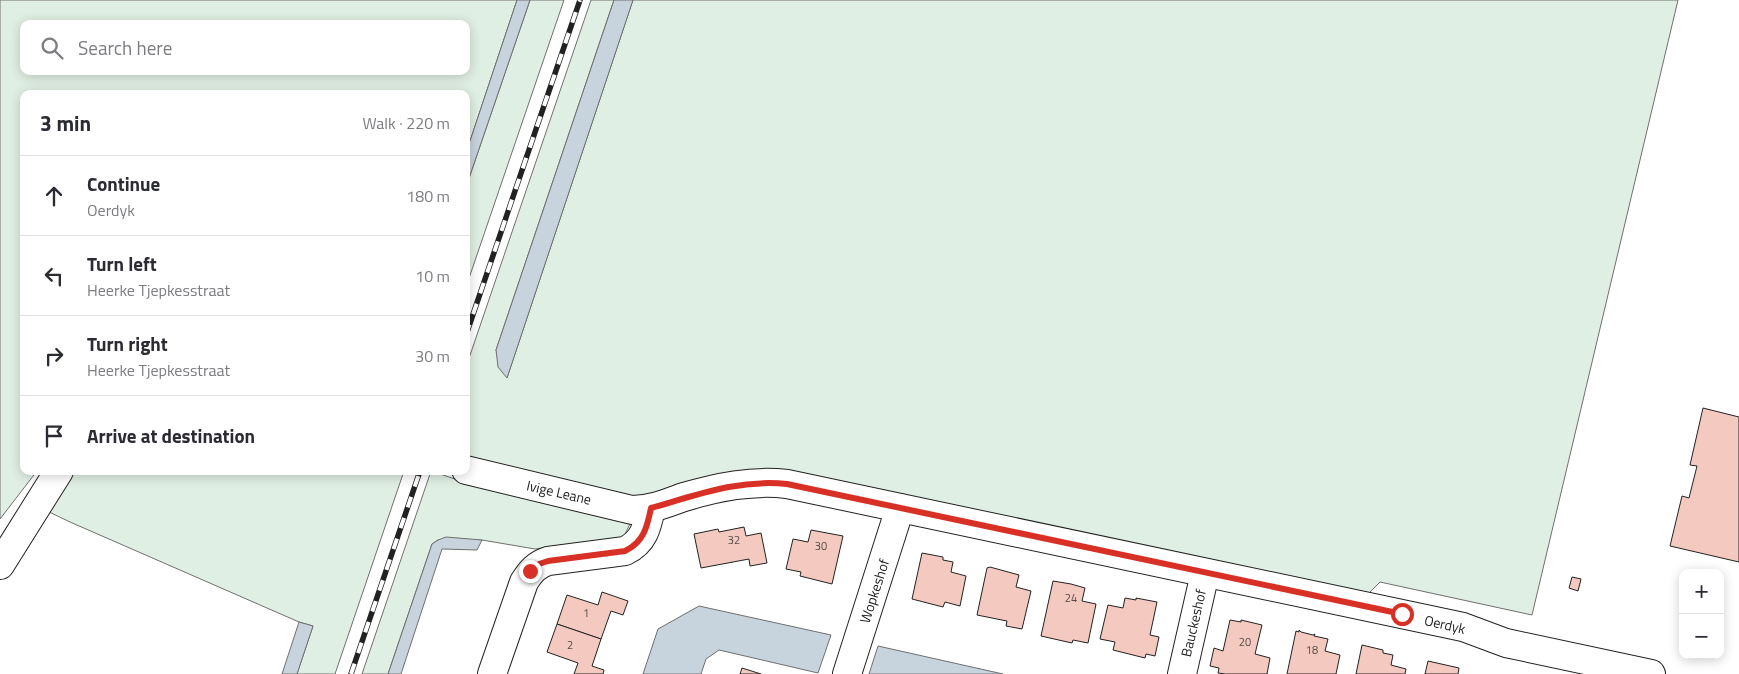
<!DOCTYPE html>
<html lang="en">
<head>
<meta charset="utf-8">
<style>
  :root { --surface:#fff; --page:#f7f7f7; --text:#2b2b33; --muted:#7c7c81; --line:#e1e1e2 }
  body { margin:0; font-family:"Titillium Web",sans-serif; background:var(--page); color:var(--text) }
  .controls { position:absolute; right:15px; bottom:15px; display:grid; overflow:hidden; border-radius:10px; box-shadow:0 2px 12px #0003 }
  .controls button { width:45px; height:45px; display:grid; place-items:center; padding:0; border:0; border-bottom:1px solid var(--line); background:var(--surface); color:var(--text); font:25px sans-serif }
  .stop { position:absolute; width:15px; height:15px; margin:-11px; border:4px solid #d93025; border-radius:50%; background:#fff }
  .stop.end { background:#d93025; border-color:#fff; box-shadow:0 1px 5px #0008 }
  .list { margin:0; padding:0; list-style:none }
  h2 { display:flex; justify-content:space-between; align-items:center; height:65px; margin:0; padding:0 20px; font-size:21px }
  h2 small { font-size:16px; font-weight:400; color:var(--muted) }
  .list li { display:grid; grid-template-columns:32px 1fr auto; gap:15px; align-items:center; box-sizing:border-box; height:80px; padding:0 20px; border-top:1px solid var(--line) }
  .list b { display:block; font-size:19px; white-space:nowrap }
  .list p { margin:0; font-size:16px; white-space:nowrap; color:var(--muted) }
  .list em { font-size:16px; font-style:normal; color:var(--muted) }
  .icon { flex:none; width:28px; height:28px; fill:none; stroke:currentColor; stroke-width:2; stroke-linecap:round; stroke-linejoin:round }
  .map { position:relative; flex:none; width:1739px; height:674px; overflow:hidden }
  .search { position:absolute; background:var(--surface); box-shadow:0 2px 12px #0003; left:20px; top:20px; width:450px; height:55px; display:flex; align-items:center; gap:12px; box-sizing:border-box; padding:0 18px; border-radius:10px; color:var(--muted); font-size:19px }
  .panel { position:absolute; background:var(--surface); box-shadow:0 2px 12px #0003; left:20px; top:90px; width:450px; height:385px; border-radius:10px }
  .map>svg:first-child { display:block }
  .green { fill:#e0efe3; stroke:#6f6f6f; fill-rule:evenodd }
  .water { fill:#c7d3dd; stroke:#6f6f6f }
  .building { fill:#f3c9c0; stroke:#222 }
  .lines { fill:none; stroke-linecap:round; stroke-linejoin:round }
  .minor-casing { stroke:#222; stroke-width:30 }
  .minor { stroke:#fff; stroke-width:28 }
  .rail-casing { stroke:#222; stroke-width:5.5 }
  .rail { stroke:#fff; stroke-width:4; stroke-dasharray:11; stroke-linecap:butt }
  .route { stroke:#d93025; stroke-width:6 }
  .labels { text-anchor:middle; dominant-baseline:central; stroke-width:4; stroke-linejoin:round; paint-order:stroke }
  .number-label { font-size:11px; fill:#564c4a }
  .street-label { font-size:14px; fill:#222; stroke:#fff }
</style>
</head>
<body>
<div class="map">
<svg width="1739" height="674" viewBox="0 0 1739 674">
  <rect width="100%" height="100%" fill="#fff"/>
  <g class="green">
    <path d="M0,0H517L466,153V94H24V471H37L0,519ZM24,24H466V71H24Z"/>
    <polygon points="530,0 564,0 466,287 466,187"/>
    <polygon points="591,0 614,0 496,350 507,378 633,0 1678,0 1532,615 1380,582 1369,593 1358,594 800,476 642,499 466,459 466,367"/>
    <polygon points="71,471 404,471 335,674 297,674 313,626 299,622 70,522 45,510"/>
    <polygon points="431,471 458,480 632,520 623,538 535,549 482,540 438,540 432,544 388,674 362,674"/>
  </g>
  <g class="water">
    <polygon points="517,0 530,0 466,187 466,153"/>
    <polygon points="614,0 633,0 507,378 498,367 496,350"/>
    <polygon points="446,537 482,540 477,550 442,549 401,674 388,674 432,544 438,540"/>
    <polygon points="699,606 831,635 818,673 719,650 706,659 701,674 643,674 658,629"/>
    <polygon points="299,622 313,626 297,674 282,674"/>
    <polygon points="878,646 1003,674 869,674"/>
  </g>
  <g class="building">
    <polygon points="1703,408 1739,417 1739,562 1670,546 1682,496 1689,498 1697,466 1690,465"/>
    <polygon points="744,527 746,536 761,533 767,563 750,566 749,559 701,568 694,534 718,529 719,532"/>
    <polygon points="811,530 843,536 832,584 800,576 801,572 786,569 793,539 808,542"/>
    <polygon points="922,553 943,557 943,560 953,562 951,572 966,576 960,606 945,602 943,607 912,599"/>
    <polygon points="990,567 1019,575 1016,587 1031,591 1022,629 1006,626 1007,621 977,615 987,568"/>
    <polygon points="1572,577 1581,579 1578,591 1569,588"/>
    <polygon points="1053,581 1071,584 1085,588 1082,601 1096,604 1088,643 1073,640 1072,643 1041,636"/>
    <polygon points="602,592 628,601 623,615 611,611 601,639 557,624 567,595 598,605"/>
    <polygon points="1125,598 1136,600 1136,598 1157,602 1150,635 1159,637 1155,656 1146,654 1145,658 1113,650 1115,642 1100,639 1108,605 1123,608"/>
    <polygon points="1230,620 1241,622 1241,620 1262,625 1255,654 1270,658 1267,674 1225,674 1218,673 1219,668 1210,666 1214,648 1223,651"/>
    <polygon points="557,624 601,639 592,666 604,670 603,674 574,674 578,663 547,652"/>
    <polygon points="1299,630 1301,632 1313,635 1315,634 1314,636 1328,639 1325,651 1340,655 1336,674 1287,674 1296,631 1299,632"/>
    <polygon points="1362,645 1383,650 1383,653 1393,655 1391,665 1406,669 1405,674 1356,674"/>
    <polygon points="1428,661 1459,668 1458,674 1425,674"/>
    <polygon points="742,668 761,674 740,674"/>
  </g>
  <g class="lines">
    <defs>
      <g id="minor">
        <path d="M466,470L632,510C651,510 667,503 684,497C718,487 752,480 787,484L1463,627L1506,643L1651,674"/>
        <polyline points="0,565 59,471"/>
        <path d="M492,674L524,582C531,571 536,565 548,561L625,551C644,542 647,527 651,508"/>
        <polyline points="847,674 900,508"/>
        <polyline points="1182,674 1205,573"/>
      </g>
    </defs>
    <use href="#minor" class="minor-casing"/>
    <use href="#minor" class="minor"/>
    <defs>
      <g id="rail">
        <polyline points="466,335 580,0"/>
        <polyline points="351,674 420,471"/>
      </g>
    </defs>
    <use href="#rail" class="rail-casing"/>
    <use href="#rail" class="rail"/>
  </g>
  <g class="lines">
    <path class="route" d="M530,571L539,564L548,561L625,551C644,542 647,527 651,508C697,495 738,479 787,484L1402,614"/>
  </g>
  <g class="labels">
    <g class="number-label">
      <text x="734" y="540">32</text>
      <text x="821" y="546">30</text>
      <text x="1071" y="598">24</text>
      <text x="586" y="613">1</text>
      <text x="1245" y="642">20</text>
      <text x="570" y="645">2</text>
      <text x="1312" y="650">18</text>
    </g>
    <g class="street-label">
      <text transform="translate(559 492) rotate(13)">Ivige Leane</text>
      <text transform="translate(874 591) rotate(-72)">Wopkeshof</text>
      <text transform="translate(1193 623) rotate(-77)">Bauckeshof</text>
      <text transform="translate(1445 624) rotate(13)">Oerdyk</text>
    </g>
  </g>
</svg>
<div class="controls">
<button>+</button>
<button>−</button>
</div>
<div class="stop" style="left:1402px;top:614px"></div>
<div class="stop end" style="left:530px;top:571px"></div>
<div class="search"><svg class="icon" aria-label="search" viewBox="0 0 24 24"><circle cx="10" cy="10" r="6"/><path d="M15 15l6 6"/></svg>Search here</div>
<section class="panel">
<h2>3 min<small>Walk · 220 m</small></h2>
<ul class="list">
<li><svg class="icon" aria-label="ahead" viewBox="0 0 24 24"><path d="M12 20V5M6 11l6-6 6 6"/></svg><div><b>Continue</b><p>Oerdyk</p></div><em>180 m</em></li>
<li><svg class="icon" aria-label="left" viewBox="0 0 24 24"><path d="M17 20v-9H6M10 6l-5 5 5 5"/></svg><div><b>Turn left</b><p>Heerke Tjepkesstraat</p></div><em>10 m</em></li>
<li><svg class="icon" aria-label="right" viewBox="0 0 24 24"><path d="M7 20v-9h11M14 6l5 5-5 5"/></svg><div><b>Turn right</b><p>Heerke Tjepkesstraat</p></div><em>30 m</em></li>
<li><svg class="icon" aria-label="arrive" viewBox="0 0 24 24"><path d="M6 21V4h12l-3 4 3 4H6"/></svg><div><b>Arrive at destination</b></div></li>
</ul>
</section>
</div>
</body>
</html>
